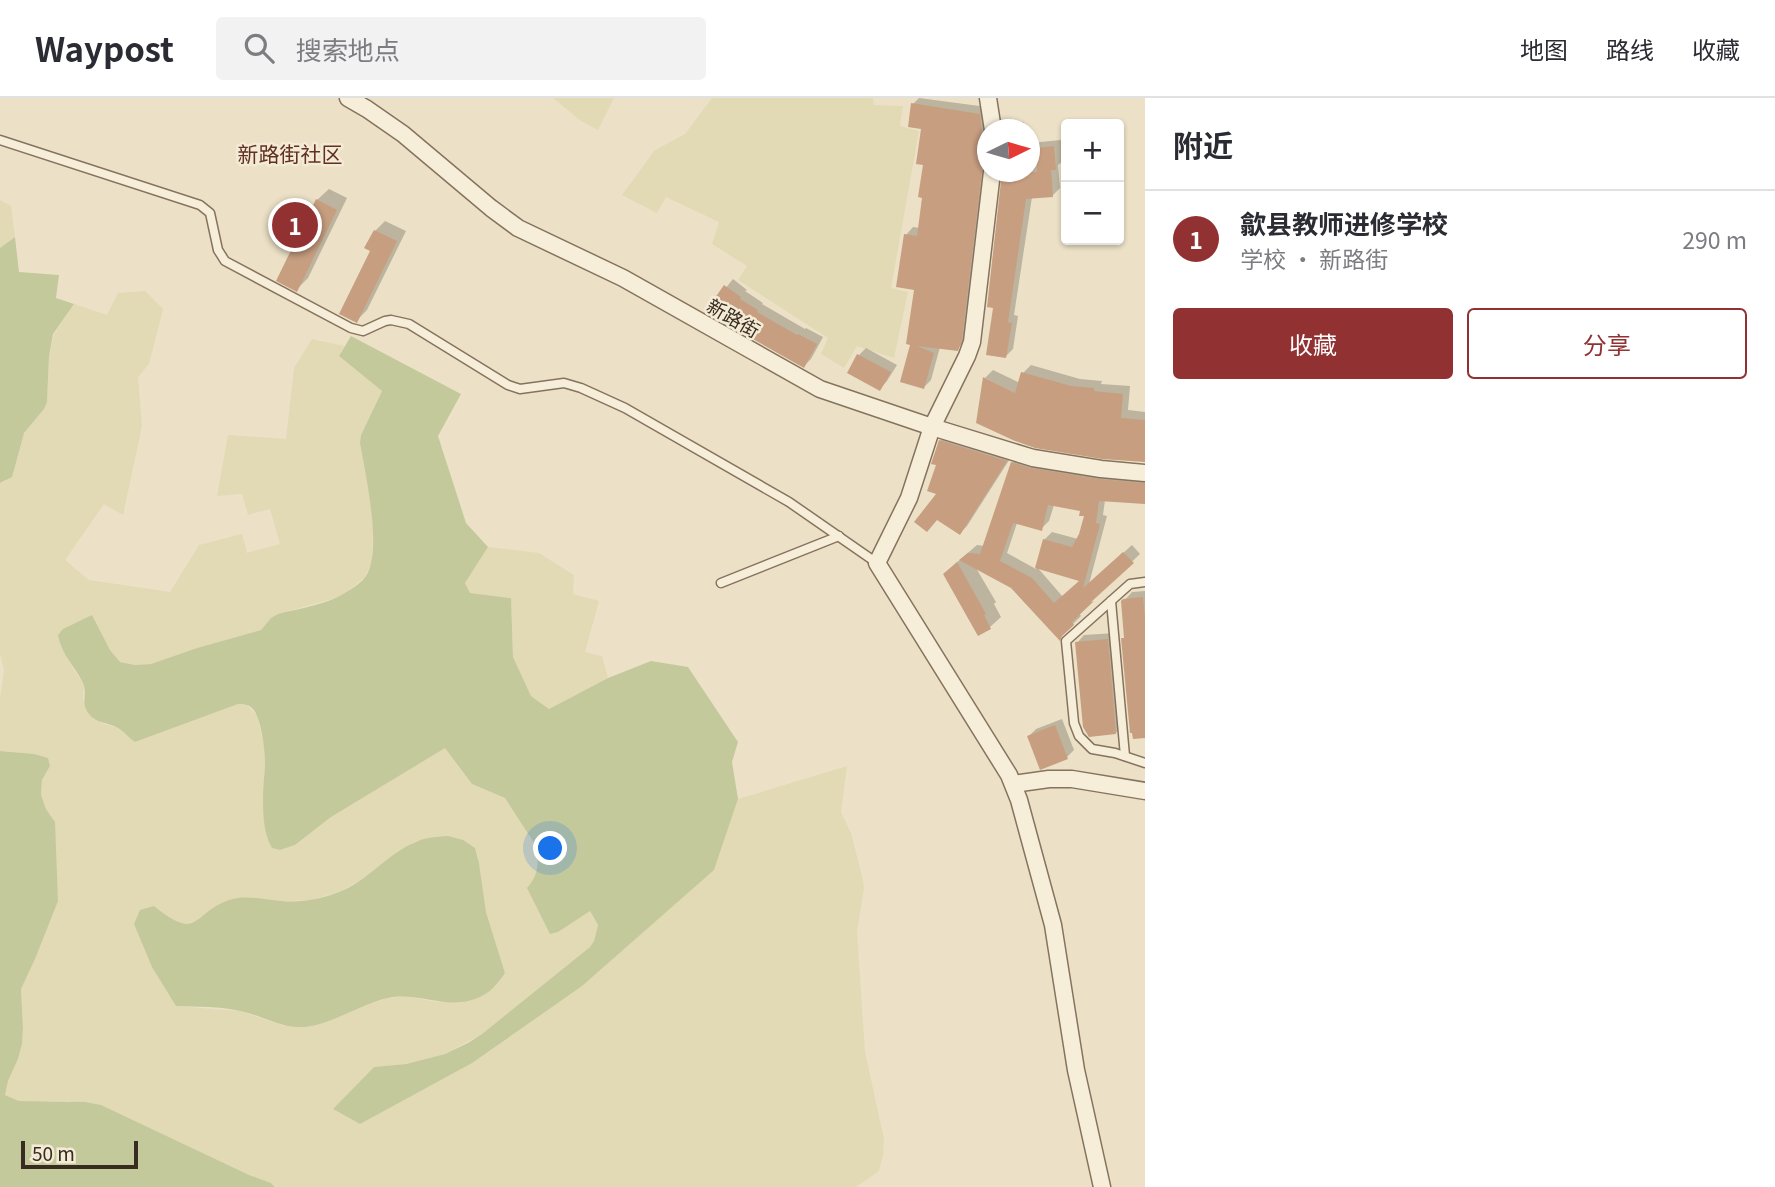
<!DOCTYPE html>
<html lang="zh">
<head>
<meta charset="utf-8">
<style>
  :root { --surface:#fff; --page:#f2f2f3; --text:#2b2b33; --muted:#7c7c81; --line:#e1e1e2; --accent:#913132 }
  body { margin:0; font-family:Georgia,"Noto Sans SC",serif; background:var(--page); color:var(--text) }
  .controls { position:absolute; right:21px; top:21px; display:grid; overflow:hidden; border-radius:7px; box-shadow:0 2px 5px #0004 }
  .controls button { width:63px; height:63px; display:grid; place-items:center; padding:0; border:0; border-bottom:2px solid var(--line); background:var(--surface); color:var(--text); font:35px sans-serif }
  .compass { position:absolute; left:977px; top:21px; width:63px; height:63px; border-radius:50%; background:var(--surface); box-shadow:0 2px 5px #0004; rotate:85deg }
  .scale { position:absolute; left:21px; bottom:18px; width:117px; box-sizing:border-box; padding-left:7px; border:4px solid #382c20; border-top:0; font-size:19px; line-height:24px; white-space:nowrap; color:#382c20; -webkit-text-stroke:5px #f4ebd6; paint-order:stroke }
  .you { position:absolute; left:551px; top:751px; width:24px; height:24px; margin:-18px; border:5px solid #fff; border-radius:50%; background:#1a73e8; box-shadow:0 0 0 10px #1a73e833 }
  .badge { display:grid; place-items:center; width:46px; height:46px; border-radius:50%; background:var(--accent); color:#fff; font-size:23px; font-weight:700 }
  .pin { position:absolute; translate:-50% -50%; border:4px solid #fff; box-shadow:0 2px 7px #0006 }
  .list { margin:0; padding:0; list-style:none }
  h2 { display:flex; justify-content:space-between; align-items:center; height:91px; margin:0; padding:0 28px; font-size:30px }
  h2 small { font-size:23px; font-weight:400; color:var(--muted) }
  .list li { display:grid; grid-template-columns:46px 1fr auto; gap:21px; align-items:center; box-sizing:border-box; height:98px; padding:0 28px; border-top:2px solid var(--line) }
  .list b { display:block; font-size:26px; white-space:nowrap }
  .list p { margin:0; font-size:23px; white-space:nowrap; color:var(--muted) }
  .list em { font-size:23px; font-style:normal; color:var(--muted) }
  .actions { display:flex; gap:14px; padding:21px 28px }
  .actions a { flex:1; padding:16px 0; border:2px solid var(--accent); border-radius:7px; text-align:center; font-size:24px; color:var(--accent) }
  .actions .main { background:var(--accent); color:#fff }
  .icon { flex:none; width:38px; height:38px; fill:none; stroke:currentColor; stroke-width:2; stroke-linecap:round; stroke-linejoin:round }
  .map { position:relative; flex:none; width:1145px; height:1089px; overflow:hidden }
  header { display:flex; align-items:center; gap:42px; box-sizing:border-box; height:98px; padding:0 35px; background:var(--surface); border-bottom:2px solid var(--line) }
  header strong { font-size:33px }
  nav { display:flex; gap:38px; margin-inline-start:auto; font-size:24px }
  .search { width:490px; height:63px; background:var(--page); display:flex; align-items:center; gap:18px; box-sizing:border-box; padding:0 24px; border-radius:7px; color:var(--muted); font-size:26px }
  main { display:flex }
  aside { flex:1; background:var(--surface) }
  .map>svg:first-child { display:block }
  .farmland { fill:#e1dab5; fill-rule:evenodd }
  .green { fill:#c4c99c }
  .shadow { fill:#0003; fill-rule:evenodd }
  .building { fill:#c79e80; fill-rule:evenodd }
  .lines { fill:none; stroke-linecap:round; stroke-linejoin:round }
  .service-casing { stroke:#86735e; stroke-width:11 }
  .minor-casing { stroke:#86735e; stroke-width:19 }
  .service { stroke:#f7eeda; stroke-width:8 }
  .minor { stroke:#f7eeda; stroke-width:16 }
  .labels { text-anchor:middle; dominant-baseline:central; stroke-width:5; stroke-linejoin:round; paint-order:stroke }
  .street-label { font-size:19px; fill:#382c20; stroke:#f4ebd6 }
  .neighbourhood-label { font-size:21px; fill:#613022; stroke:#f4ebd6 }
</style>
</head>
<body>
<header>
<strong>Waypost</strong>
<div class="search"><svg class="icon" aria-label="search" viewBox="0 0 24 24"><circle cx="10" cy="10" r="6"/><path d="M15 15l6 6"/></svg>搜索地点</div>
<nav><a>地图</a><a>路线</a><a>收藏</a></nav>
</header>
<main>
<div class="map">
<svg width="1145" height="1089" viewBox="0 0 1145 1089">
  <rect width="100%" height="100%" fill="#ece1c7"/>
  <g class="farmland">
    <polygon points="553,0 614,0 598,32 581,23"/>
    <polygon points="712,0 873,0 874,7 903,8 900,28 919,33 891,190 908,194 894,260 857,248 844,270 821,256 828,240 738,182 747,168 712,146 719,124 666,99 657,115 622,97 655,52 685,36"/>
    <polygon points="0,102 11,108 15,139 0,150"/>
    <path d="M145,193L163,211L149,266L138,279L142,328L123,417L104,406L65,462L89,482L170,494L199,447L242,436L247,455L280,446L270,411L248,417L242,396L217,398L228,337L286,341L294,270L312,241L344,248L339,258L382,293L361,337L360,345L371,407L373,432L372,464L365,479L346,495L332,501L278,516L271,520L261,532L197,550L151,566L135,567L120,564L110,552L92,517L60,545L71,567L84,587L83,602L101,625L116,629L135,644L238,606H246L257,617L264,647L265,664L263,696L264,712L272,750L280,752L295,747L331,719L445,649L472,686L505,700L534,745L537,753L538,769L533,784L558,834L589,812L598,827L594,843L590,849L482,936L445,956L406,966L374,969L333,1011L360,1026L714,772L738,701L847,668L841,714L851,735L863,782L864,790L857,834L865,954L884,1041L883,1057L879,1073L856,1089H276L271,1085L249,1077L69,1003H19L5,997L8,983L18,961L22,946L23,930L21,891L35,861L55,724L46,711L41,697L42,682L50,668L34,656L0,653V600L4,572L0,556V385L6,383L24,335L44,311L47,304L49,258L54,236L74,206L107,217L118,195ZM448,738L475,750L479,765L486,814L505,875L496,888L482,898L436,904L405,898L389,900L284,928L240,913L176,908L154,808L166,818L180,826L195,824L220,806L312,802L341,793L367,778L404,750L417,743Z"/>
    <polygon points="488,449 539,455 574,477 573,496 599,503 585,554 602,558 608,580 549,611 531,598 513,559 511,500 469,495 465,485"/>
  </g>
  <g class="green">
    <polygon points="15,139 19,174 59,177 56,200 74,206 53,236 49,258 47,304 44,311 24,335 12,379 0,385 0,150"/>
    <path d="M351,238L461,296L438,338L466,425L488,449L465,485L470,495L511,500L513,559L531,598L549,611L608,580L651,563L688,569L738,644L732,664L738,701L714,772L582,888L472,965L360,1026L333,1011L374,969L406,966L445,956L468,945L482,936L590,849L594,843L598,827L590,813L558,834L550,836L527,790C539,777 540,762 534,745L505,700L472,686L445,650L331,719L295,747L280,752L272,750C263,735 263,714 263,697C263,686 265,675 265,664C265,651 261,620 253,611C248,606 244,606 238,606L135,644C129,640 124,634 118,630C108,624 97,626 89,616C80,605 88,596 83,585C75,568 62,558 58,537L63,531L92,517L110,552L120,564L135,567L151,566L197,550L261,532L271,520L278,516C300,510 326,507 345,495C352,491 362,484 366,478C383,452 365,375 360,345L361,337L382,293L339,258Z"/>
    <polygon points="0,653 34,656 48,660 50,668 42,682 41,697 46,711 55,724 58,803 35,861 21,891 23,930 22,946 18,961 8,983 5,997 19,1003 85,1004 101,1007 249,1077 271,1085 275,1089 0,1089"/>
    <path d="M448,738L463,742L475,750L479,765L486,814L505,875C495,890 486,899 468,903C441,909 415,894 388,900C359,906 325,931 297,929C277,928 260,917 240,913C220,908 197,909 176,908L152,869L134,826L140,812L154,808C201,847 193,811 233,801C249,797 266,802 281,803C301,805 321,801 339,794C368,783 388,755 416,744C426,739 437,739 448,738Z"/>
  </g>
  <g class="shadow">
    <polygon points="919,0 987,9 988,32 988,70 964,244 957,251 940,249 931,282 924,289 912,245 916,190 906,137 913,129 920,130 924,98 923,29 913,6"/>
    <polygon points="1024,24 1025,32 1005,32 1012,25"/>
    <polygon points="1061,42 1063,63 1058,67 1060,90 1053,97 1032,99 1014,217 1018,218 1013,251 1006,258 995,209 1004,74 1030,74 1030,45"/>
    <polygon points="329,91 347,100 308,180 296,192 317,102"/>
    <polygon points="385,123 406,133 367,212 356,223 373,152 375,133"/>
    <polygon points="733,181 747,192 745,193 763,205 762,206 805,231 806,230 823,239 811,261 804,268 735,224 712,207"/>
    <polygon points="866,250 897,267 887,283 880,291 859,257"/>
    <polygon points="1031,267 1080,281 1102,283 1101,286 1130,288 1128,312 1145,314 1145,363 985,280 993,272 1020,285 1023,275"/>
    <polygon points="948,336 1013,356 967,428 960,435 939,395 940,343"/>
    <path d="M1020,357L1145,377V404L1105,402L1103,417L1107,418L1089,486L1132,447L1140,456L1079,515L1081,518L1069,530L1012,489L976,470L996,504L994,506L1001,519L990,529L978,536L956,465L977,447L985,448L1012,365ZM1054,407L1082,412L1086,417L1078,441L1052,434L1044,442L1082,482L1063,499L1037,469L1036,471L1007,455L1017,425L1041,431L1049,423Z"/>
    <polygon points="1145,493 1145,638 1123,541 1126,538 1123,504 1132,494"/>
    <polygon points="1115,535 1123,627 1116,635 1077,545 1084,537"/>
    <polygon points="1062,621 1074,652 1067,659 1029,638 1036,631"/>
  </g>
  <g class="building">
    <polygon points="911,5 980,16 982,33 979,55 988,56 988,65 983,68 982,73 962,242 958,253 917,248 934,255 924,291 900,284 910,247 906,246 914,192 896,189 904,136 917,138 922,100 918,99 923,67 916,66 921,31 908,29"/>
    <polygon points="1054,48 1056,72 1051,72 1053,99 1026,101 1008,224 1012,225 1006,260 986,257 993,210 987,209 1002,74 1037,74 1036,50"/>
    <polygon points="316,101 337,112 297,194 276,183"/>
    <polygon points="374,132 397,143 357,225 339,216 370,153 364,150"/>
    <polygon points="724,187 741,199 740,201 758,212 757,214 797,237 798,236 817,246 804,270 730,228 732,224 710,207"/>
    <polygon points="857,256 891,274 880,293 847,275"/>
    <polygon points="1021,274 1071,288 1094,290 1094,293 1123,296 1121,320 1145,322 1145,364 1102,361 1035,350 1015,343 976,325 983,279 1015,295"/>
    <polygon points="939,342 1007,363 960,437 937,422 927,434 914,424 936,396 927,393 936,367 931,366"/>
    <path d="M1011,364L1031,370L1099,381L1145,385V406L1099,403L1096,425L1100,426L1083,490L1123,454L1134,465L1091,504L1094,503L1072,524L1074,527L1062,538L1060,543L1011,490L959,462L968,455L980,456ZM1048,407L1080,413L1079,418H1084L1079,436L1072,449L1043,441L1035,470L1079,483L1054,505L1032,480L1000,463L1013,425L1042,433Z"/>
    <polygon points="957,464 986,516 984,517 991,531 978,538 943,476"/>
    <polygon points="1143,499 1145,520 1145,640 1133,641 1132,635 1130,635 1121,540 1124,540 1121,503 1123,501"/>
    <polygon points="1108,541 1116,636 1089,639 1083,629 1075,544"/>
    <polygon points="1055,627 1068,661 1040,672 1027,638"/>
  </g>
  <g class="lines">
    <defs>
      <g id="service">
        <polyline points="0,42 200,107 210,115 218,152 225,163 351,230 363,233 385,223 391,222 409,226 508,287 520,291 564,285 581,290 625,310 789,404 877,465"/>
        <polyline points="1145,484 1130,486 1066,543 1074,625 1079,638 1092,651 1115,655 1145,665"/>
        <polyline points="721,485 839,438"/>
        <polyline points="1111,503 1125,658"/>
      </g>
      <g id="minor">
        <polyline points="348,0 367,11 403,36 491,110 518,130 623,180 820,291 932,329 1033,360 1101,371 1145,375"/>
        <polyline points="988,0 993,32"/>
        <polyline points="992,74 972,244 967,258 932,329 909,400 877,465 1009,677 1019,702 1053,827 1076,972 1102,1089"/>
        <polyline points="1013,686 1049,681 1072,681 1145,693"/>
      </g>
    </defs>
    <use href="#service" class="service-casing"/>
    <use href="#minor" class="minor-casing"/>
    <use href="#service" class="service"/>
    <use href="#minor" class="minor"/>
  </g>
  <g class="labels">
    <g class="street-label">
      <text transform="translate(734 219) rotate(30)">新路街</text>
    </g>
    <g class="neighbourhood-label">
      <text x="290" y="55">新路街社区</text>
    </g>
  </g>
</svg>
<div class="controls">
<button>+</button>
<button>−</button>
</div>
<svg class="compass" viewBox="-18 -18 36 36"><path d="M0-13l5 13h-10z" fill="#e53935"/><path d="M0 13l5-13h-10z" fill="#7c7c81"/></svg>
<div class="scale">50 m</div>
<div class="you"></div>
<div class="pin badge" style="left:295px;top:127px">1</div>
</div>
<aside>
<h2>附近<small></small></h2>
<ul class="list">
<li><span class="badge">1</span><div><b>歙县教师进修学校</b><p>学校 · 新路街</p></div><em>290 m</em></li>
</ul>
<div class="actions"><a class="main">收藏</a><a>分享</a></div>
</aside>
</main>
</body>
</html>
